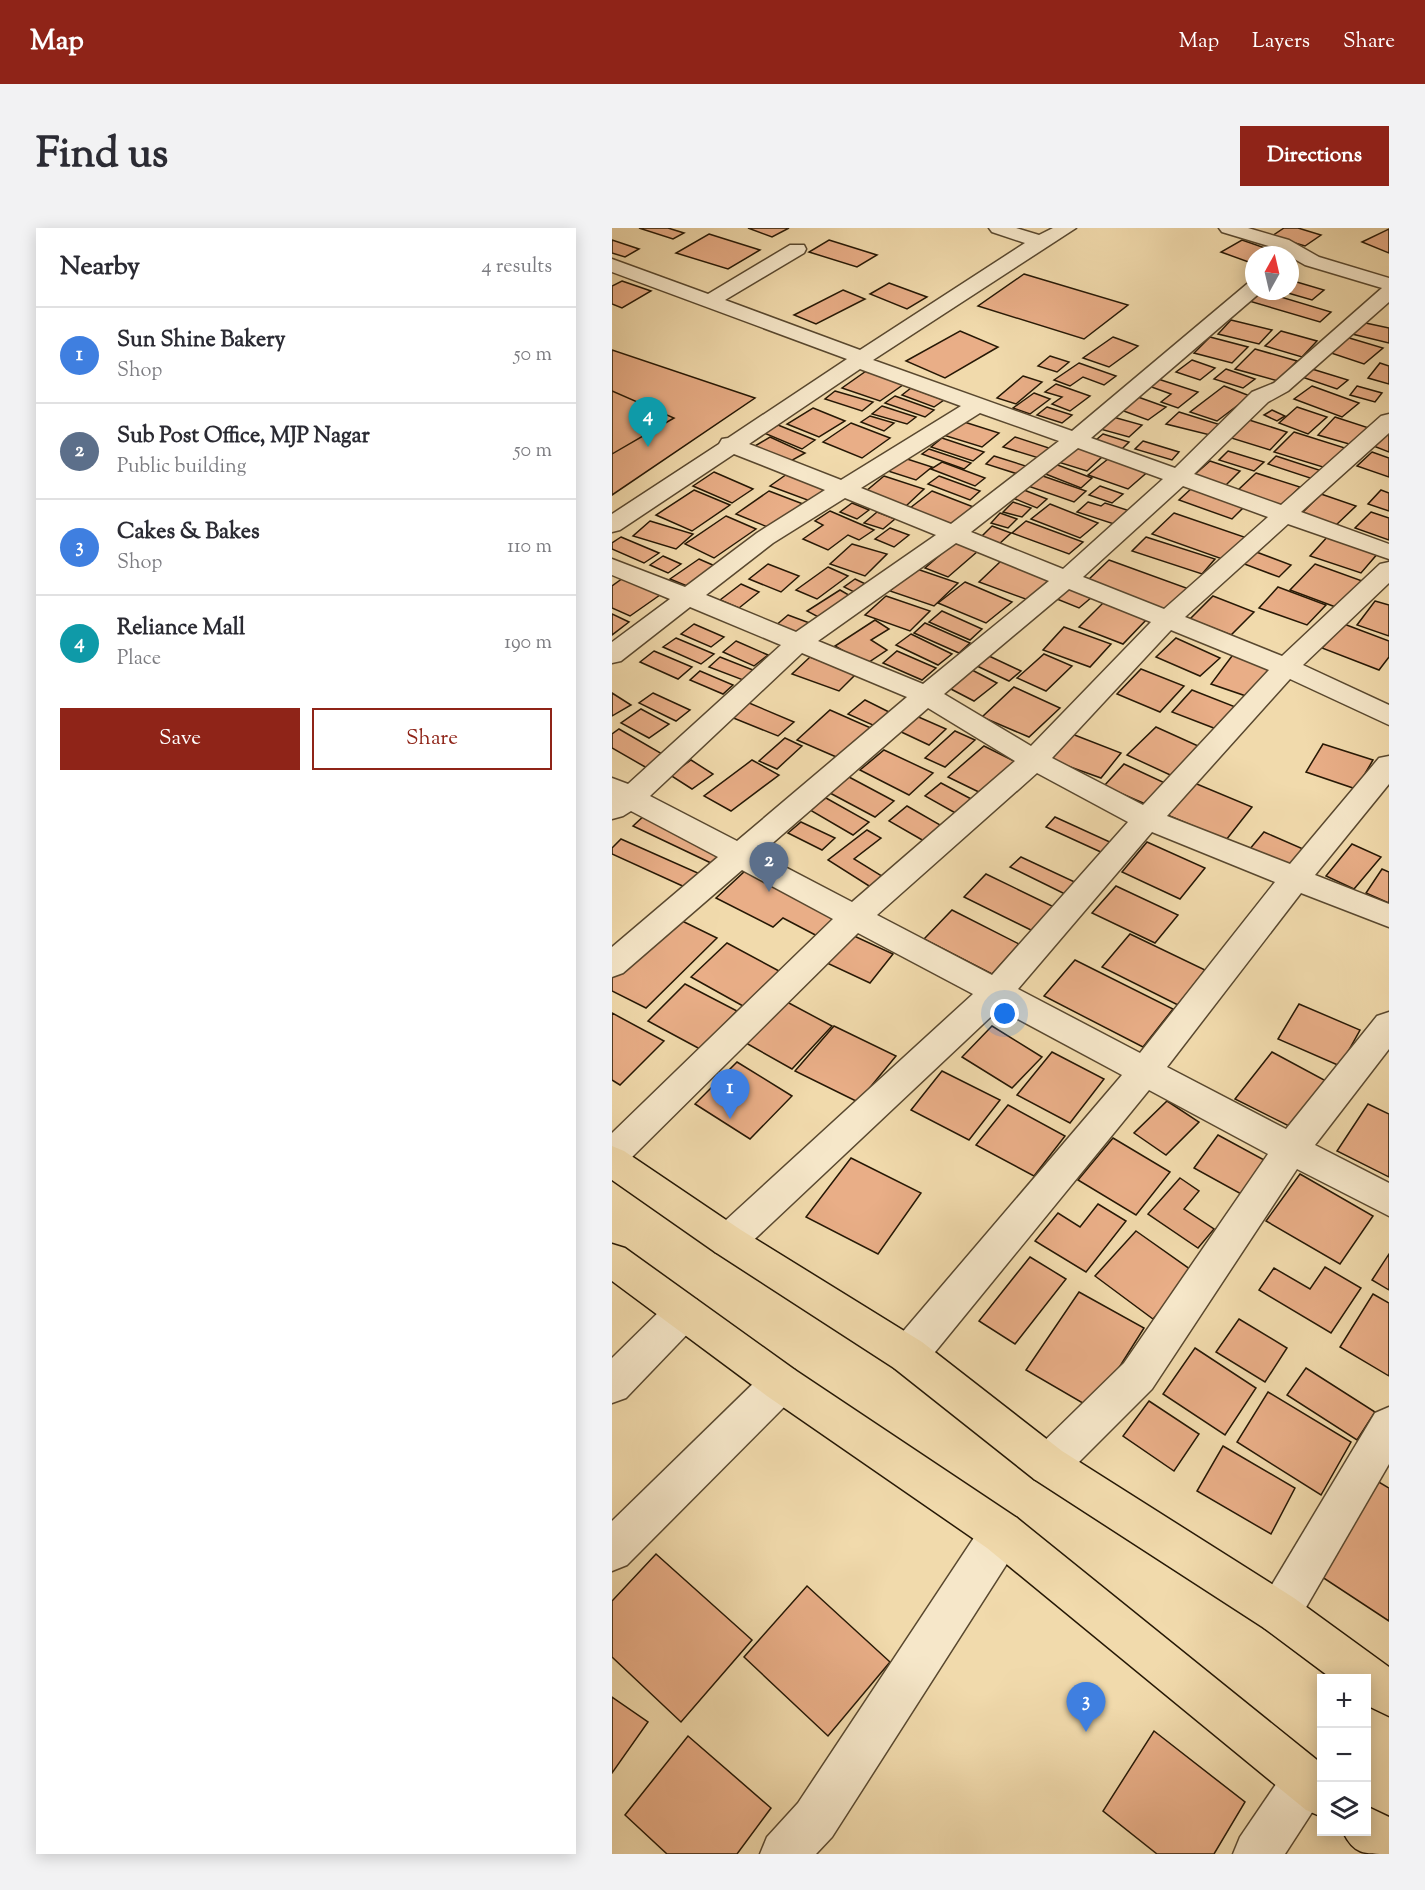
<!DOCTYPE html>
<html lang="en">
<head>
<meta charset="utf-8">
<style>
  :root { --surface:#fff; --page:#f2f2f3; --text:#2b2b33; --muted:#7c7c81; --line:#e1e1e2; --accent:#8f2418 }
  body { margin:0; font-family:"Sorts Mill Goudy",serif; background:var(--page); color:var(--text) }
  .controls { position:absolute; right:18px; bottom:18px; display:grid; overflow:hidden; border-radius:0px; box-shadow:0 3px 15px #0003 }
  .controls button { width:54px; height:54px; display:grid; place-items:center; padding:0; border:0; border-bottom:2px solid var(--line); background:var(--surface); color:var(--text); font:30px sans-serif }
  .compass { position:absolute; left:633px; top:18px; width:54px; height:54px; border-radius:50%; background:var(--surface); box-shadow:0 3px 15px #0003; rotate:8deg }
  .you { position:absolute; left:393px; top:786px; width:21px; height:21px; margin:-15px; border:4px solid #fff; border-radius:50%; background:#1a73e8; box-shadow:0 0 0 9px #1a73e833 }
  .badge { display:grid; place-items:center; width:39px; height:39px; border-radius:50%; background:var(--accent); color:#fff; font-size:20px; font-weight:700 }
  .pin { position:absolute; translate:-50% -50px; filter:drop-shadow(0 2px 3px #0008) }
  .pin::after { content:''; position:absolute; top:32px; width:21px; height:18px; background:inherit; clip-path:polygon(0 0,100% 0,50% 100%) }
  .list { margin:0; padding:0; list-style:none }
  h2 { display:flex; justify-content:space-between; align-items:center; height:78px; margin:0; padding:0 24px; font-size:26px }
  h2 small { font-size:20px; font-weight:400; color:var(--muted) }
  .list li { display:grid; grid-template-columns:39px 1fr auto; gap:18px; align-items:center; box-sizing:border-box; height:96px; padding:0 24px; border-top:2px solid var(--line) }
  .list b { display:block; font-size:22px; white-space:nowrap }
  .list p { margin:0; font-size:20px; white-space:nowrap; color:var(--muted) }
  .list em { font-size:20px; font-style:normal; color:var(--muted) }
  .actions { display:flex; gap:12px; padding:18px 24px }
  .actions a { flex:1; padding:14px 0; border:2px solid var(--accent); border-radius:0px; text-align:center; font-size:21px; color:var(--accent) }
  .actions .main { background:var(--accent); color:#fff }
  .icon { flex:none; width:33px; height:33px; fill:none; stroke:currentColor; stroke-width:2; stroke-linecap:round; stroke-linejoin:round }
  .map { position:relative; flex:none; width:777px; height:1626px; overflow:hidden; border-radius:0px }
  header { display:flex; align-items:center; gap:36px; box-sizing:border-box; height:84px; padding:0 30px; background:var(--accent); color:#fff }
  header strong { font-size:28px }
  nav { display:flex; gap:33px; margin-inline-start:auto; font-size:21px }
  .intro { display:flex; align-items:center; justify-content:space-between; box-sizing:border-box; height:144px; padding:0 36px }
  h1 { margin:0; font-size:42px }
  .button { padding:15px 27px; border-radius:0px; background:var(--accent); color:#fff; font-size:21px; font-weight:700 }
  main { display:flex; gap:36px; padding:0 36px }
  aside { flex:1; background:var(--surface); border-radius:0px; box-shadow:0 3px 15px #0003 }
  .map>svg:first-child { display:block }
  .building { fill:#e9ae87; stroke:#261805; stroke-width:1.5 }
  .lines { fill:none; stroke-linecap:round; stroke-linejoin:round }
  .minor-casing { stroke:#59482f; stroke-width:3 }
  .major-casing { stroke:#261805; stroke-width:3 }
  .minor { fill:#f6e7c9; fill-rule:evenodd }
  .major { fill:#f1daac; fill-rule:evenodd }
</style>
</head>
<body>
<header>
<strong>Map</strong>
<nav><a>Map</a><a>Layers</a><a>Share</a></nav>
</header>
<div class="intro"><h1>Find us</h1><a class="button">Directions</a></div>
<main>
<aside>
<h2>Nearby<small>4 results</small></h2>
<ul class="list">
<li><span class="badge" style="background:#3f7fe0">1</span><div><b>Sun Shine Bakery</b><p>Shop</p></div><em>50 m</em></li>
<li><span class="badge" style="background:#5c6f8a">2</span><div><b>Sub Post Office, MJP Nagar</b><p>Public building</p></div><em>50 m</em></li>
<li><span class="badge" style="background:#3f7fe0">3</span><div><b>Cakes &amp; Bakes</b><p>Shop</p></div><em>110 m</em></li>
<li><span class="badge" style="background:#0f9aa8">4</span><div><b>Reliance Mall</b><p>Place</p></div><em>190 m</em></li>
</ul>
<div class="actions"><a class="main">Save</a><a>Share</a></div>
</aside>
<div class="map">
<svg width="777" height="1626" viewBox="0 0 777 1626">
  <rect width="100%" height="100%" fill="#f1daac"/>
  <filter id="stains"><feTurbulence type="fractalNoise" baseFrequency=".00333" numOctaves="4"/><feColorMatrix values="0 0 0 0 .2 0 0 0 0 .09 0 0 0 0 .02 0 0 0 .5 -.17"/></filter>
  <radialGradient id="worn" r=".72"><stop offset=".6" stop-color="#630" stop-opacity="0"/><stop offset="1" stop-color="#630" stop-opacity=".3"/></radialGradient>
  <g class="building">
    <polygon points="27,0 56,0 72,5 61,11"/>
    <polygon points="136,0 177,0 160,9"/>
    <polygon points="672,0 686,0 709,7 693,18 660,8"/>
    <polygon points="777,1 777,25 750,14"/>
    <polygon points="97,6 148,22 116,41 64,25"/>
    <polygon points="0,12 27,21 13,29 0,25"/>
    <polygon points="217,12 265,27 245,39 197,24"/>
    <polygon points="630,12 670,26 642,27 642,36 609,24"/>
    <polygon points="412,46 516,77 472,111 366,78"/>
    <polygon points="678,52 712,62 700,72 669,63 678,63"/>
    <polygon points="10,53 39,63 10,80 0,76 0,58"/>
    <polygon points="277,55 315,69 295,81 258,66"/>
    <polygon points="231,62 253,71 204,96 182,87"/>
    <polygon points="649,63 719,84 708,94 637,73"/>
    <polygon points="619,92 660,102 647,116 606,106"/>
    <polygon points="749,94 777,100 777,115 740,106"/>
    <polygon points="348,103 386,119 333,150 294,133"/>
    <polygon points="669,103 705,113 690,129 653,118"/>
    <polygon points="501,109 526,118 497,139 471,130"/>
    <polygon points="598,109 636,119 620,135 582,125"/>
    <polygon points="734,109 771,120 752,136 716,124"/>
    <polygon points="643,121 685,133 666,153 623,141"/>
    <polygon points="0,122 143,170 0,267"/>
    <polygon points="438,128 457,134 445,144 426,138"/>
    <polygon points="580,132 603,140 588,152 564,144"/>
    <polygon points="467,135 504,148 492,157 471,149 458,158 442,152"/>
    <polygon points="768,135 777,138 777,156 756,150"/>
    <polygon points="257,141 295,154 268,173 230,160"/>
    <polygon points="614,141 643,151 631,160 602,151"/>
    <polygon points="700,141 736,152 725,161 690,149"/>
    <polygon points="411,148 430,154 404,176 385,170"/>
    <polygon points="543,150 586,164 566,180 549,174 559,166 534,157"/>
    <polygon points="444,156 478,168 458,183 440,176 450,169 433,164"/>
    <polygon points="612,158 638,168 605,193 578,184"/>
    <polygon points="700,158 747,175 730,189 682,171"/>
    <polygon points="745,158 770,165 763,174 738,167"/>
    <polygon points="299,160 332,172 322,179 290,167"/>
    <polygon points="0,163 62,190 0,226"/>
    <polygon points="223,163 261,174 250,183 213,171"/>
    <polygon points="422,165 438,171 418,186 401,180"/>
    <polygon points="283,168 322,182 313,189 273,175"/>
    <polygon points="526,169 554,179 536,192 509,182"/>
    <polygon points="270,178 304,189 295,196 260,186"/>
    <polygon points="435,179 460,187 450,195 425,187"/>
    <polygon points="685,179 715,189 696,206 667,195"/>
    <polygon points="201,180 233,193 207,209 175,196"/>
    <polygon points="660,182 673,188 665,193 652,187"/>
    <polygon points="567,184 609,197 598,207 554,196"/>
    <polygon points="258,188 282,195 272,203 249,194"/>
    <polygon points="501,189 530,197 517,209 488,201"/>
    <polygon points="723,189 760,201 744,218 706,207"/>
    <polygon points="634,191 675,204 658,222 616,209"/>
    <polygon points="346,192 387,205 370,219 328,206"/>
    <polygon points="239,195 278,210 250,230 211,214"/>
    <polygon points="166,197 203,212 190,221 152,205"/>
    <polygon points="682,204 733,220 714,240 662,224"/>
    <polygon points="774,205 777,206 777,224 759,217"/>
    <polygon points="491,206 517,214 510,221 484,212"/>
    <polygon points="158,209 193,225 177,234 143,218"/>
    <polygon points="403,209 440,221 430,231 391,219"/>
    <polygon points="330,210 372,224 361,233 319,219"/>
    <polygon points="531,213 567,224 560,232 523,221"/>
    <polygon points="463,219 491,228 475,243 446,234"/>
    <polygon points="317,221 359,235 352,241 310,226"/>
    <polygon points="616,223 652,234 642,243 607,232"/>
    <polygon points="760,224 777,230 777,249 745,238"/>
    <polygon points="501,227 539,241 516,261 476,247"/>
    <polygon points="382,228 420,240 412,248 374,236"/>
    <polygon points="664,228 710,243 701,251 656,236"/>
    <polygon points="292,230 320,239 304,252 276,243"/>
    <polygon points="598,233 628,243 612,259 581,248"/>
    <polygon points="330,234 373,250 363,258 319,241"/>
    <polygon points="443,236 480,250 469,260 431,245"/>
    <polygon points="102,244 141,261 120,275 81,258"/>
    <polygon points="644,245 688,259 669,278 625,263"/>
    <polygon points="175,246 215,261 198,273 158,258"/>
    <polygon points="428,247 474,263 462,274 416,258"/>
    <polygon points="272,248 312,261 294,278 253,264"/>
    <polygon points="327,248 368,263 358,272 316,256"/>
    <polygon points="488,258 511,266 500,275 477,267"/>
    <polygon points="581,259 633,278 620,291 567,272"/>
    <polygon points="82,262 118,277 80,303 44,287"/>
    <polygon points="412,262 435,271 425,280 401,270"/>
    <polygon points="769,262 777,265 777,283 756,276"/>
    <polygon points="157,263 191,276 158,300 124,286"/>
    <polygon points="320,263 364,280 342,297 298,280"/>
    <polygon points="709,266 744,278 722,299 688,287"/>
    <polygon points="401,274 419,280 410,289 391,284"/>
    <polygon points="476,274 489,278 493,275 518,283 505,297 465,284"/>
    <polygon points="240,275 257,282 245,291 228,284"/>
    <polygon points="438,276 486,295 468,310 419,291"/>
    <polygon points="218,283 262,302 247,312 236,307 216,322 191,311 211,297 203,293"/>
    <polygon points="265,284 283,291 271,301 252,295"/>
    <polygon points="759,284 777,290 777,312 743,300"/>
    <polygon points="388,285 405,291 396,300 379,295"/>
    <polygon points="562,285 635,310 613,332 540,306"/>
    <polygon points="114,288 144,301 102,330 73,316"/>
    <polygon points="38,293 81,306 64,321 21,308"/>
    <polygon points="414,293 471,314 457,326 400,305"/>
    <polygon points="380,298 399,305 386,317 367,311"/>
    <polygon points="278,300 297,307 282,319 263,311"/>
    <polygon points="717,307 767,324 749,345 698,328"/>
    <polygon points="9,309 47,325 32,335 0,321 0,315"/>
    <polygon points="534,309 603,331 590,346 520,323"/>
    <polygon points="343,314 366,323 336,349 313,340"/>
    <polygon points="240,316 275,326 253,348 218,336"/>
    <polygon points="639,322 679,337 667,349 627,334"/>
    <polygon points="51,328 69,336 56,345 38,337"/>
    <polygon points="87,331 103,338 75,358 58,351"/>
    <polygon points="390,332 443,350 419,373 367,354"/>
    <polygon points="497,332 577,361 556,383 475,353"/>
    <polygon points="156,336 187,348 169,364 137,351"/>
    <polygon points="703,336 753,354 729,381 678,362"/>
    <polygon points="216,339 236,348 205,371 184,362"/>
    <polygon points="302,340 346,355 322,378 278,363"/>
    <polygon points="11,350 48,367 18,388 0,380 0,358"/>
    <polygon points="243,351 262,360 250,368 232,359"/>
    <polygon points="353,354 400,374 374,395 326,375"/>
    <polygon points="129,356 147,364 127,380 108,372"/>
    <polygon points="453,358 480,369 467,380 440,369"/>
    <polygon points="666,359 714,377 695,397 647,380"/>
    <polygon points="228,362 242,370 210,391 195,383"/>
    <polygon points="274,368 318,383 298,403 253,387"/>
    <polygon points="601,368 642,384 619,407 578,391"/>
    <polygon points="763,373 777,377 777,408 745,397"/>
    <polygon points="491,375 535,391 511,416 467,399"/>
    <polygon points="330,383 370,401 358,412 317,394"/>
    <polygon points="0,386 17,394 0,407"/>
    <polygon points="176,387 203,397 189,409 162,399"/>
    <polygon points="263,392 277,401 259,412 275,422 254,436 223,418"/>
    <polygon points="313,395 358,415 347,425 302,405"/>
    <polygon points="82,396 112,409 99,419 69,406"/>
    <polygon points="732,396 777,413 777,429 767,442 710,420"/>
    <polygon points="452,399 499,416 478,439 431,422"/>
    <polygon points="299,406 340,426 326,437 284,417"/>
    <polygon points="64,410 102,426 89,436 51,419"/>
    <polygon points="564,410 608,430 588,448 544,429"/>
    <polygon points="124,413 156,427 142,438 111,424"/>
    <polygon points="42,423 80,439 66,451 28,434"/>
    <polygon points="285,423 324,440 310,452 271,435"/>
    <polygon points="623,424 661,437 637,469 599,456"/>
    <polygon points="432,426 460,438 434,463 405,450"/>
    <polygon points="377,428 409,443 397,453 365,438"/>
    <polygon points="108,429 141,442 131,452 97,439"/>
    <polygon points="198,429 244,446 227,463 180,446"/>
    <polygon points="529,441 572,458 548,484 505,466"/>
    <polygon points="360,442 385,455 362,473 337,460"/>
    <polygon points="88,443 121,457 111,466 78,452"/>
    <polygon points="402,459 448,480 417,509 370,489"/>
    <polygon points="580,462 626,480 607,502 560,484"/>
    <polygon points="0,465 19,477 0,488"/>
    <polygon points="41,465 78,482 64,493 27,475"/>
    <polygon points="130,472 182,494 166,508 114,487"/>
    <polygon points="253,472 279,485 263,498 236,486"/>
    <polygon points="29,481 57,496 37,510 9,495"/>
    <polygon points="218,482 261,501 229,531 185,512"/>
    <polygon points="302,487 334,501 317,517 285,502"/>
    <polygon points="544,499 595,522 567,551 515,527"/>
    <polygon points="7,501 52,527 35,540 0,520 0,506"/>
    <polygon points="343,503 363,512 333,539 313,530"/>
    <polygon points="460,506 509,525 489,550 439,532"/>
    <polygon points="173,510 190,518 165,541 147,533"/>
    <polygon points="711,516 761,532 744,561 694,544"/>
    <polygon points="372,518 406,535 371,566 336,549"/>
    <polygon points="272,522 321,545 297,567 248,542"/>
    <polygon points="79,532 101,546 80,561 58,547"/>
    <polygon points="140,532 167,547 119,583 92,568"/>
    <polygon points="512,536 555,556 538,578 492,558"/>
    <polygon points="237,549 282,573 263,589 218,565"/>
    <polygon points="580,554 640,579 614,612 553,586"/>
    <polygon points="329,555 363,573 347,587 313,568"/>
    <polygon points="214,570 257,594 241,607 198,582"/>
    <polygon points="295,578 330,598 312,613 277,593"/>
    <polygon points="34,586 111,624 99,635 21,598"/>
    <polygon points="443,589 500,615 491,625 434,599"/>
    <polygon points="189,594 223,610 210,622 176,605"/>
    <polygon points="255,602 269,610 242,631 278,653 265,663 216,632"/>
    <polygon points="652,604 698,624 684,643 637,622"/>
    <polygon points="9,611 88,646 75,660 0,626 0,620"/>
    <polygon points="535,614 593,640 568,671 510,644"/>
    <polygon points="740,616 769,629 742,661 714,648"/>
    <polygon points="409,629 467,656 457,668 398,639"/>
    <polygon points="770,641 777,644 777,675 754,665"/>
    <polygon points="133,643 230,693 211,711 171,690 161,699 104,670"/>
    <polygon points="374,646 442,679 421,703 352,669"/>
    <polygon points="504,658 566,687 543,715 480,685"/>
    <polygon points="340,682 407,716 380,746 312,711"/>
    <polygon points="62,689 105,710 34,780 0,763 0,749"/>
    <polygon points="518,706 593,742 566,777 490,739"/>
    <polygon points="240,707 281,726 258,755 215,735"/>
    <polygon points="115,715 167,743 131,778 79,749"/>
    <polygon points="463,732 561,781 531,819 432,768"/>
    <polygon points="73,756 125,783 88,821 36,793"/>
    <polygon points="175,774 220,798 180,841 134,815"/>
    <polygon points="687,776 748,802 728,838 666,811"/>
    <polygon points="0,785 52,813 8,857 0,852"/>
    <polygon points="222,798 284,828 246,874 183,843"/>
    <polygon points="380,798 430,829 400,860 350,829"/>
    <polygon points="440,824 492,851 458,895 405,867"/>
    <polygon points="660,824 714,853 681,900 623,871"/>
    <polygon points="125,834 180,868 138,911 83,876"/>
    <polygon points="330,843 388,872 357,912 299,882"/>
    <polygon points="555,873 587,894 554,927 522,905"/>
    <polygon points="756,876 777,886 777,949 725,923"/>
    <polygon points="396,877 453,908 422,948 364,917"/>
    <polygon points="606,907 654,933 631,967 582,940"/>
    <polygon points="501,910 558,944 524,987 466,952"/>
    <polygon points="239,930 309,965 266,1026 194,989"/>
    <polygon points="688,946 761,988 728,1036 654,993"/>
    <polygon points="568,950 587,963 572,981 602,1001 586,1020 536,986"/>
    <polygon points="486,976 514,993 474,1044 423,1013 446,985 468,999"/>
    <polygon points="524,1003 582,1044 541,1091 483,1048"/>
    <polygon points="777,1026 777,1062 760,1052"/>
    <polygon points="418,1029 454,1051 403,1116 367,1093"/>
    <polygon points="713,1039 749,1060 719,1105 647,1062 662,1040 698,1061"/>
    <polygon points="467,1064 532,1100 481,1181 414,1142"/>
    <polygon points="761,1066 777,1075 777,1148 728,1119"/>
    <polygon points="627,1091 675,1120 653,1154 604,1124"/>
    <polygon points="583,1120 644,1160 613,1207 551,1166"/>
    <polygon points="694,1140 763,1184 745,1212 675,1167"/>
    <polygon points="656,1164 739,1214 709,1267 625,1214"/>
    <polygon points="537,1173 587,1206 562,1243 511,1208"/>
    <polygon points="611,1218 683,1260 659,1306 585,1263"/>
    <polygon points="760,1250 777,1260 777,1393 704,1345"/>
    <polygon points="44,1326 140,1412 69,1494 0,1429 0,1373"/>
    <polygon points="195,1358 278,1434 216,1508 132,1429"/>
    <polygon points="0,1469 36,1494 0,1545"/>
    <polygon points="542,1503 633,1574 602,1626 545,1626 491,1583"/>
    <polygon points="76,1508 159,1580 125,1626 55,1626 13,1587"/>
  </g>
  <g class="lines">
    <defs>
      <g id="minor">
        <path d="M377,0H404L427,7L441,0H464L261,132L460,203L635,56L642,54V63H650L479,210L563,240L640,164L662,155L770,60L693,37L663,20L610,4L607,0H636L677,12L707,29L777,50V74L676,163L656,174L582,246L669,277L769,188L777,186V205L689,284L777,316V331L676,296L573,389L670,428L768,336L777,334V355L691,437L777,477V497L678,451L555,588L678,636L767,530L777,528V556L703,647L777,676V699L689,665L555,839L674,901L765,788L777,784V821L703,917L777,955V988L685,941L540,1161L450,1251L436,1257L422,1251L416,1237L422,1223L512,1135L656,926L537,862L310,1140L296,1145L282,1140L277,1127L282,1114L510,847L387,781L129,1024L116,1029L103,1024L98,1013L103,1002L361,766L246,705L12,937L0,942V905L221,691L130,642L11,745L0,749V719L106,629L19,583L11,588L0,591V550L16,556L169,417L78,379L9,433L0,435V414L58,371L0,347V331L73,359L145,305L213,262L122,226L8,302L0,304V286L107,216L110,211L116,210L235,131L0,44V31L96,66L178,17H192L194,21L192,25L113,72L248,122L413,15L380,4ZM248,141L349,178L229,252L137,216ZM368,185L447,213L339,296L249,260ZM466,220L551,251L451,341L359,304ZM571,258L656,289L552,381L471,349ZM233,270L324,307L184,404L94,367L161,315ZM344,315L437,353L311,456L206,413ZM457,361L539,394L419,518L332,466ZM559,402L657,442L531,577L440,530ZM190,425L295,469L125,613L38,568ZM316,480L403,533L240,674L148,626ZM425,545L516,594L380,747L265,687ZM540,604L663,654L528,825L406,761Z"/>
        <polygon points="72,1067 85,1072 91,1084 85,1096 14,1170 0,1175 0,1130 59,1072"/>
        <polygon points="169,1137 183,1142 189,1155 183,1168 15,1337 0,1343 0,1293 155,1142"/>
        <polygon points="777,1179 777,1236 682,1400 667,1407 652,1400 645,1385 652,1370 763,1185"/>
        <polygon points="390,1284 405,1290 411,1305 405,1320 220,1609 204,1626 148,1626 155,1609 186,1575 375,1290"/>
        <polygon points="693,1530 709,1537 710,1569 673,1626 621,1626 628,1609 677,1537"/>
      </g>
      <g id="major">
        <polygon points="0,918 12,923 129,1002 310,1114 450,1223 682,1370 777,1439 777,1488 754,1477 754,1450 719,1450 652,1400 422,1251 282,1140 103,1024 0,952"/>
        <polygon points="0,1016 13,1020 183,1142 405,1290 710,1536 710,1589 694,1582 375,1320 155,1168 0,1053"/>
        <path d="M754,1578L777,1589V1626C751,1626 742,1626 731,1604H754Z"/>
      </g>
    </defs>
    <use href="#minor" class="minor-casing"/>
    <use href="#major" class="major-casing"/>
    <use href="#minor" class="minor"/>
    <use href="#major" class="major"/>
  </g>
  <rect width="100%" height="100%" filter="url(#stains)"/>
  <rect width="100%" height="100%" fill="url(#worn)"/>
</svg>
<div class="controls">
<button>+</button>
<button>−</button>
<button><svg class="icon" aria-label="layers" viewBox="0 0 24 24"><path d="M12 4l9 5-9 5-9-5zM3 14l9 5 9-5"/></svg></button>
</div>
<svg class="compass" viewBox="-18 -18 36 36"><path d="M0-13l5 13h-10z" fill="#e53935"/><path d="M0 13l5-13h-10z" fill="#7c7c81"/></svg>
<div class="you"></div>
<div class="pin badge" style="left:118px;top:891px;background:#3f7fe0">1</div>
<div class="pin badge" style="left:157px;top:664px;background:#5c6f8a">2</div>
<div class="pin badge" style="left:474px;top:1504px;background:#3f7fe0">3</div>
<div class="pin badge" style="left:36px;top:219px;background:#0f9aa8">4</div>
</div>
</main>
</body>
</html>
